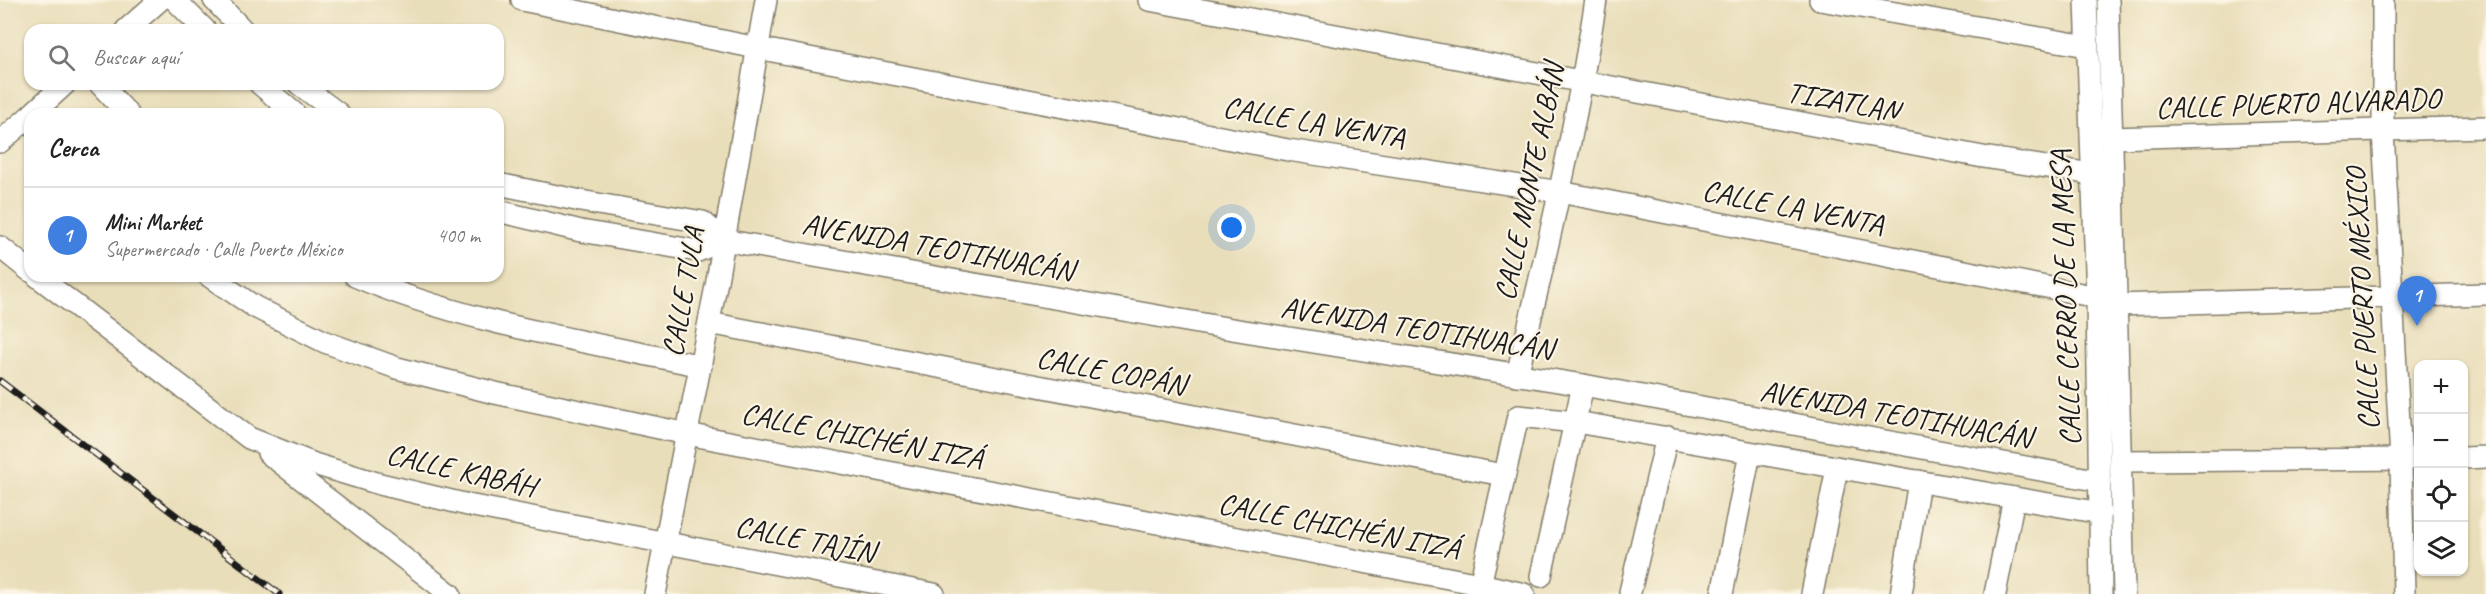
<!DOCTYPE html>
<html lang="es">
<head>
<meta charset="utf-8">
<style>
  :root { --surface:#fff; --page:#f2f2f2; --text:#222; --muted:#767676; --line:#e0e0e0; --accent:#b5179e }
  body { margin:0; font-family:Caveat,sans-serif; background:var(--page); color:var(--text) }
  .controls { position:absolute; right:18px; bottom:18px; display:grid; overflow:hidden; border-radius:12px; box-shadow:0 2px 4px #0004 }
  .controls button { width:54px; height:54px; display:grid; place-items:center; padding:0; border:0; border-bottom:2px solid var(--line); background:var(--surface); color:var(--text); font:30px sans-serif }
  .you { position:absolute; left:1232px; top:228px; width:21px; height:21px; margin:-15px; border:4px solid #fff; border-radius:50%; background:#1a73e8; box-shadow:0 0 0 9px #1a73e833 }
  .badge { display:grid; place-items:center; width:39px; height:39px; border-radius:50%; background:var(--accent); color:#fff; font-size:20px; font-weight:700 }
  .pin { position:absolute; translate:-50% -50px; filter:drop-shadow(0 2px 3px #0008) }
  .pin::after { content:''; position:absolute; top:32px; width:21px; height:18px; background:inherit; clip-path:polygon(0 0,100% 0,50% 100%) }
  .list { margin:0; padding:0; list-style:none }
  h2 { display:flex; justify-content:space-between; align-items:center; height:78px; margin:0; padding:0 24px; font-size:26px }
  h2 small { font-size:20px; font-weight:400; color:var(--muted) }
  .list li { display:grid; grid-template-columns:39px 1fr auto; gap:18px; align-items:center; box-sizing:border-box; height:96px; padding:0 24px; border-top:2px solid var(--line) }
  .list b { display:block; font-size:22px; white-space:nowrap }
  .list p { margin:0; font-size:20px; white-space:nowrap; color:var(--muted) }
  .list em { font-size:20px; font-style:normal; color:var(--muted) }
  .icon { flex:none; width:33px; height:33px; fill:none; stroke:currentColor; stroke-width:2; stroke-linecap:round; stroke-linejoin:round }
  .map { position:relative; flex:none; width:2486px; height:594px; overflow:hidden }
  .search { position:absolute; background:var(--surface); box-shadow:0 2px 4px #0004; left:24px; top:24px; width:480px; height:66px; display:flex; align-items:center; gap:15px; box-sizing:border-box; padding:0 21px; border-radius:18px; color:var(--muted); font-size:22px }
  .panel { position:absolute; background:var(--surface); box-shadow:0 2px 4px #0004; left:24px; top:108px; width:480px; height:174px; border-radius:18px }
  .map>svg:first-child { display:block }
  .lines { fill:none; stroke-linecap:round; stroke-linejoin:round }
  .minor-casing { stroke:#827d6b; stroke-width:24 }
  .minor { stroke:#fff; stroke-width:21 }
  .rail-casing { stroke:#1c1c1c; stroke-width:7 }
  .rail { stroke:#fcf5e5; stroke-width:4.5; stroke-dasharray:14; stroke-linecap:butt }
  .labels { text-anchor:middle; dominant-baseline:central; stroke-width:4.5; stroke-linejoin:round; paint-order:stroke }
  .street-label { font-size:30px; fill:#1c1c1c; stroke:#fcf5e5 }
</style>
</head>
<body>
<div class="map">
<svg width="2486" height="594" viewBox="0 0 2486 594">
  <rect width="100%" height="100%" fill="#fcf5e5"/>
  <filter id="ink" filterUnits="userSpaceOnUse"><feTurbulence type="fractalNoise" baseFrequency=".0167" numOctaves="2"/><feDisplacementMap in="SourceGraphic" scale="12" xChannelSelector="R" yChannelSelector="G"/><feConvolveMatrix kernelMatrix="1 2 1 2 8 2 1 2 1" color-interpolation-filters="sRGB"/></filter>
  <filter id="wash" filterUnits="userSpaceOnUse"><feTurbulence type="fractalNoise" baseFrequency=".008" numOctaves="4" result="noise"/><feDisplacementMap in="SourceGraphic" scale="24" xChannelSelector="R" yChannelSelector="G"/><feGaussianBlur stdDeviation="1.35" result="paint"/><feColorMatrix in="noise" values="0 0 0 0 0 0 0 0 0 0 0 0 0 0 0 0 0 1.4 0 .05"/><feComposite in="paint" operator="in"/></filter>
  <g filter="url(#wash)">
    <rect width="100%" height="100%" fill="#e9deba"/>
  </g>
  <g filter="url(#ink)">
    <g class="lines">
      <defs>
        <g id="minor">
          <polyline points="175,0 205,30"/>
          <polyline points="214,0 243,30"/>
          <polyline points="522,0 757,48 1288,150 1560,192 2097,297"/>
          <polyline points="1149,0 1983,157 2092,174"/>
          <polyline points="1820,0 2087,46"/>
          <polyline points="2086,0 2097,297 2101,594"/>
          <polyline points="2108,0 2124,594"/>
          <polyline points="2383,0 2383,131 2401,460 2404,594"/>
          <polyline points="126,30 160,0"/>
          <polyline points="100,84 128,114"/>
          <polyline points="260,84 295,114"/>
          <polyline points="299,84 339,114"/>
          <polyline points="32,114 65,84"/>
          <polyline points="2111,138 2486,127"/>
          <polyline points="0,142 30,116"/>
          <polyline points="498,184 586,202 703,222 723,240"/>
          <polyline points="498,211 581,231 698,251 723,240"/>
          <polyline points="723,240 1232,329 1583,385 2100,481"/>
          <polyline points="0,247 30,271"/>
          <polyline points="37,276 249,438 314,464 380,484 468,505 934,594"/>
          <polyline points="209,276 255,307 325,342 397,368 495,393 687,434 1480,584 1524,594"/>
          <path d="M355,276C464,323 585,341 701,366"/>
          <polyline points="2116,305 2486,294"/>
          <polyline points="709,323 1503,475"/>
          <path d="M1517,375C1547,251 1576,126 1596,0"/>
          <polyline points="268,453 450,594"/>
          <polyline points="2464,458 2486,457"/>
          <polyline points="2120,461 2418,459"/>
          <polyline points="1541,576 1583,385"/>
          <polyline points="1630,592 1667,437"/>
          <polyline points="655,594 717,281 766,0"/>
          <polyline points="1478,594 1518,416 1576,422 2101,513"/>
          <polyline points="1722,594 1750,453"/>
          <polyline points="1812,594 1837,468"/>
          <polyline points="1901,594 1919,481"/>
          <polyline points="1995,594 2014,498"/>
        </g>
      </defs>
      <use href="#minor" class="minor-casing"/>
      <use href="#minor" class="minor"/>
      <defs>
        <polyline id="rail" points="0,381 279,594"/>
      </defs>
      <use href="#rail" class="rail-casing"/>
      <use href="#rail" class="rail"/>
    </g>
  </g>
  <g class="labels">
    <g class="street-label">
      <text transform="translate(1843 101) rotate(10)">TIZATLAN</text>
      <text transform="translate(2298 103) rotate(-2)">CALLE PUERTO ALVARADO</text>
      <text transform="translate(1314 122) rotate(10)">CALLE LA VENTA</text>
      <text transform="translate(1529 182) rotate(-78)">CALLE MONTE ALBÁN</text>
      <text transform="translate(1793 207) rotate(11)">CALLE LA VENTA</text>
      <text transform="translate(938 247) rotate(10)">AVENIDA TEOTIHUACÁN</text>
      <text transform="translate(683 292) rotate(-80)">CALLE TULA</text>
      <text transform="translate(2065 298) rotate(-92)">CALLE CERRO DE LA MESA</text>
      <text transform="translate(2362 299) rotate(-93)">CALLE PUERTO MÉXICO</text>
      <text transform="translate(1417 328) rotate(9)">AVENIDA TEOTIHUACÁN</text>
      <text transform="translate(1111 371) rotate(11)">CALLE COPÁN</text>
      <text transform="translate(1896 414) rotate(10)">AVENIDA TEOTIHUACÁN</text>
      <text transform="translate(862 436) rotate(11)">CALLE CHICHÉN ITZÁ</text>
      <text transform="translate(461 470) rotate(13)">CALLE KABÁH</text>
      <text transform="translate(1339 526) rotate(11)">CALLE CHICHÉN ITZÁ</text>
      <text transform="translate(805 539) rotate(11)">CALLE TAJÍN</text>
    </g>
  </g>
</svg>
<div class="controls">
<button>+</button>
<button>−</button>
<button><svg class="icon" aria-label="locate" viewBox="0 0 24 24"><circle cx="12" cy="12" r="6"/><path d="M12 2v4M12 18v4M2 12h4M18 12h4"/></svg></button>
<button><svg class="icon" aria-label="layers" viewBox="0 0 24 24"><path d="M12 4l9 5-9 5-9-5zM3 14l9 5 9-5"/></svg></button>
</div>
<div class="you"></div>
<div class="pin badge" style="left:2417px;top:326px;background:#3f7fe0">1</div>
<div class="search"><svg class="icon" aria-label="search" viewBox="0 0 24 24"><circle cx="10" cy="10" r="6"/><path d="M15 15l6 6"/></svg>Buscar aquí</div>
<section class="panel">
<h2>Cerca<small></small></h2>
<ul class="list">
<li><span class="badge" style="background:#3f7fe0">1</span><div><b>Mini Market</b><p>Supermercado · Calle Puerto México</p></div><em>400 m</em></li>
</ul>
</section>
</div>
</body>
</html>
